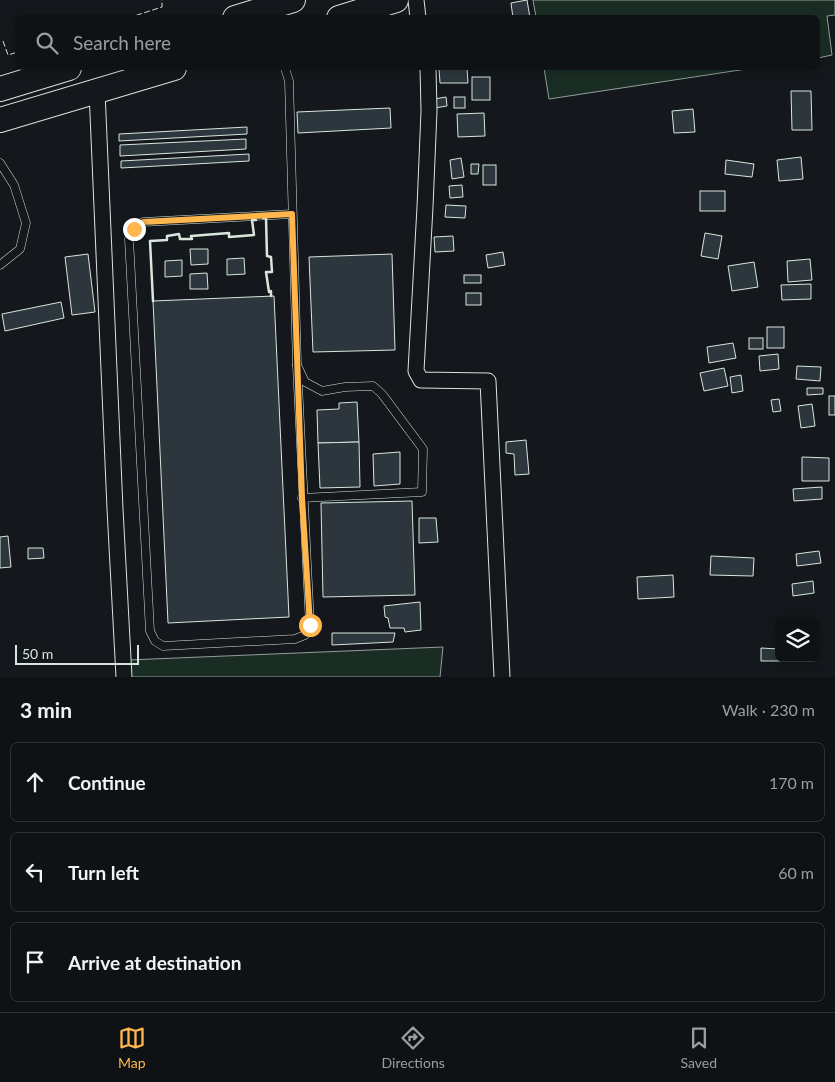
<!DOCTYPE html>
<html lang="en">
<head>
<meta charset="utf-8">
<style>
  :root { --surface:#0f1215; --page:#1d2022; --text:#f1f3f6; --muted:#9b9ea0; --line:#2f3234; --accent:#ffb74d }
  body { margin:0; font-family:Lato,sans-serif; background:var(--page); color:var(--text) }
  .controls { position:absolute; right:15px; bottom:15px; display:grid; overflow:hidden; border-radius:8px; box-shadow:0 2px 12px #0003 }
  .controls button { width:45px; height:45px; display:grid; place-items:center; padding:0; border:0; border-bottom:1px solid var(--line); background:var(--surface); color:var(--text); font:25px sans-serif }
  .scale { position:absolute; left:15px; bottom:12px; width:124px; box-sizing:border-box; padding-left:5px; border:2px solid #d8e6dc; border-top:0; font-size:14px; line-height:18px; white-space:nowrap; color:#d8e6dc; -webkit-text-stroke:4px #14181c; paint-order:stroke }
  .stop { position:absolute; width:15px; height:15px; margin:-11px; border:4px solid #ffb74d; border-radius:50%; background:#fff }
  .stop.end { background:#ffb74d; border-color:#fff; box-shadow:0 1px 5px #0008 }
  .list { margin:0; padding:0; list-style:none }
  h2 { display:flex; justify-content:space-between; align-items:center; height:65px; margin:0; padding:0 20px; font-size:21px }
  h2 small { font-size:16px; font-weight:400; color:var(--muted) }
  .list li { display:grid; grid-template-columns:32px 1fr auto; gap:15px; align-items:center; box-sizing:border-box; height:80px; margin:0 10px 10px; padding:0 10px; border:1px solid var(--line); border-radius:8px }
  .list b { display:block; font-size:19px; white-space:nowrap }
  .list em { font-size:16px; font-style:normal; color:var(--muted) }
  .icon { flex:none; width:28px; height:28px; fill:none; stroke:currentColor; stroke-width:2; stroke-linecap:round; stroke-linejoin:round }
  .map { position:relative; flex:none; width:835px; height:677px; overflow:hidden }
  .search { position:absolute; background:var(--surface); box-shadow:0 2px 12px #0003; left:15px; right:15px; top:15px; height:55px; display:flex; align-items:center; gap:12px; box-sizing:border-box; padding:0 18px; border-radius:8px; color:var(--muted); font-size:19px }
  .sheet { height:335px; background:var(--surface) }
  nav { display:flex; justify-content:space-around; align-items:center; box-sizing:border-box; height:70px; border-top:1px solid var(--line); background:var(--surface); font-size:14px; color:var(--muted) }
  nav a { display:grid; justify-items:center; gap:2px }
  nav .on { color:var(--accent) }
  .map>svg:first-child { display:block }
  .green { fill:#1a2d24; stroke:#939e99 }
  .building { fill:#2c363c; stroke:#d8e6dc }
  .lines { fill:none; stroke-linecap:round; stroke-linejoin:round }
  .service-casing { stroke:#d8e6dc; stroke-width:9 }
  .minor-casing { stroke:#d8e6dc; stroke-width:17 }
  .primary-casing { stroke:#d8e6dc; stroke-width:26 }
  .service { stroke:#14181c; stroke-width:8 }
  .minor { stroke:#14181c; stroke-width:15 }
  .primary { stroke:#14181c; stroke-width:24 }
  .fence { stroke:#d8e6dc; stroke-width:1; stroke-dasharray:6 2.5; stroke-linecap:butt }
  .wall { stroke:#d8e6dc; stroke-width:2.5 }
  .route { stroke:#ffb74d; stroke-width:6 }
</style>
</head>
<body>
<div class="map">
<svg width="835" height="677" viewBox="0 0 835 677">
  <rect width="100%" height="100%" fill="#14181c"/>
  <g class="green">
    <polygon points="533,0 835,0 835,15 827,16 832,55 818,58 818,18 536,17"/>
    <polygon points="544,68 753,68 549,99"/>
    <polygon points="443,647 440,677 129,677 128,660"/>
  </g>
  <g class="building">
    <polygon points="527,0 530,18 513,18 511,3"/>
    <polygon points="439,68 467,68 468,83 440,83"/>
    <rect x="472" y="77" width="18" height="23"/>
    <polygon points="791,91 811,91 812,130 792,130"/>
    <polygon points="446,97 447,106 435,108 434,99"/>
    <rect x="454" y="97" width="11" height="11"/>
    <polygon points="390,108 391,128 298,133 297,112"/>
    <polygon points="693,109 695,132 674,133 672,111"/>
    <polygon points="484,113 485,136 458,137 457,114"/>
    <polygon points="247,127 247,134 119,141 119,134"/>
    <polygon points="246,139 246,149 120,156 120,145"/>
    <polygon points="249,154 249,161 121,168 121,161"/>
    <polygon points="801,157 803,179 779,181 777,160"/>
    <polygon points="461,158 464,177 452,179 450,160"/>
    <polygon points="726,160 754,164 752,177 725,174"/>
    <polygon points="471,164 479,164 478,174 471,174"/>
    <rect x="483" y="165" width="13" height="20"/>
    <polygon points="462,185 463,197 450,198 449,186"/>
    <rect x="700" y="191" width="25" height="20"/>
    <polygon points="446,205 466,206 465,218 445,217"/>
    <polygon points="705,233 722,236 718,259 701,256"/>
    <polygon points="453,236 454,251 435,252 434,237"/>
    <polygon points="190,249 208,249 208,264 191,265"/>
    <polygon points="503,252 505,265 488,268 486,255"/>
    <polygon points="88,254 95,312 72,315 65,257"/>
    <polygon points="392,254 395,350 313,352 309,257"/>
    <polygon points="244,258 245,274 227,275 227,259"/>
    <polygon points="810,259 812,280 788,282 787,261"/>
    <polygon points="182,260 182,276 165,277 165,261"/>
    <polygon points="754,262 758,287 732,291 728,266"/>
    <polygon points="207,273 208,289 190,289 190,274"/>
    <rect x="464" y="275" width="17" height="8"/>
    <polygon points="811,284 811,299 782,300 781,285"/>
    <rect x="466" y="293" width="15" height="12"/>
    <polygon points="274,296 289,617 168,623 153,301"/>
    <polygon points="61,302 64,318 5,331 2,314"/>
    <rect x="767" y="327" width="17" height="21"/>
    <rect x="749" y="338" width="14" height="11"/>
    <polygon points="733,343 736,358 709,363 707,347"/>
    <polygon points="778,354 779,369 760,371 759,356"/>
    <polygon points="797,366 821,367 820,381 796,379"/>
    <polygon points="724,368 728,386 704,391 700,373"/>
    <polygon points="741,375 743,391 732,393 730,377"/>
    <polygon points="807,388 823,388 823,394 807,395"/>
    <rect x="829" y="396" width="6" height="19"/>
    <polygon points="779,399 781,411 773,412 771,400"/>
    <polygon points="357,402 359,442 318,443 317,410 339,409 339,403"/>
    <polygon points="812,404 815,426 801,428 798,406"/>
    <polygon points="526,440 529,474 515,475 514,454 506,453 506,442"/>
    <polygon points="359,442 360,487 320,488 318,443"/>
    <polygon points="400,452 400,484 374,486 373,454"/>
    <polygon points="802,457 829,458 829,481 802,481"/>
    <polygon points="822,487 822,499 794,501 793,489"/>
    <polygon points="412,501 415,595 323,597 321,503"/>
    <polygon points="419,518 436,518 438,542 419,543"/>
    <polygon points="8,536 11,567 0,568 0,537"/>
    <polygon points="28,548 43,548 44,558 28,559"/>
    <polygon points="819,551 821,563 797,566 796,554"/>
    <polygon points="711,556 754,558 753,576 710,575"/>
    <polygon points="673,575 674,597 638,599 637,577"/>
    <polygon points="813,581 814,593 793,596 792,584"/>
    <polygon points="420,602 421,630 405,632 404,628 390,628 388,618 385,617 384,606"/>
    <polygon points="332,633 395,633 393,642 332,645"/>
    <polygon points="761,648 779,649 779,658 797,658 798,661 761,661"/>
  </g>
  <g class="lines">
    <defs>
      <g id="service">
        <polyline points="285,68 289,81 297,365 305,382 322,391 345,387 373,386 382,394 423,449 422,492 302,498"/>
        <polyline points="0,163 14,185 26,223 20,249 0,265"/>
        <polyline points="292,214 143,222 134,229 129,239 150,631 155,641 163,646 295,639 305,635 310,625 297,365"/>
      </g>
      <g id="minor">
        <polyline points="416,0 418,18"/>
        <polyline points="428,68 429,111 425,207 416,371 421,380 488,381 502,677"/>
        <polyline points="97,91 115,509 124,677"/>
      </g>
      <g id="primary">
        <polyline points="235,18 293,0"/>
        <polyline points="339,18 396,0"/>
        <polyline points="0,89 69,68"/>
        <polyline points="0,120 174,68"/>
      </g>
    </defs>
    <use href="#service" class="service-casing"/>
    <use href="#minor" class="minor-casing"/>
    <use href="#primary" class="primary-casing"/>
    <use href="#service" class="service"/>
    <use href="#minor" class="minor"/>
    <use href="#primary" class="primary"/>
    <g class="fence">
      <polyline points="128,18 162,7 162,0"/>
      <polyline points="3,41 8,55 18,52"/>
    </g>
    <g class="wall">
      <polyline points="263,218 266,218 267,256 271,257 272,272 266,272 269,292 271,291 271,296"/>
      <polyline points="153,301 150,241 167,240 167,236 179,234 180,239 192,239 191,236 229,233 229,237 254,235 252,220 256,220"/>
    </g>
  </g>
  <g class="lines">
    <polyline class="route" points="134,229 143,222 292,214 302,498 310,625"/>
  </g>
</svg>
<div class="controls">
<button><svg class="icon" aria-label="layers" viewBox="0 0 24 24"><path d="M12 4l9 5-9 5-9-5zM3 14l9 5 9-5"/></svg></button>
</div>
<div class="scale">50 m</div>
<div class="stop" style="left:310px;top:625px"></div>
<div class="stop end" style="left:134px;top:229px"></div>
<div class="search"><svg class="icon" aria-label="search" viewBox="0 0 24 24"><circle cx="10" cy="10" r="6"/><path d="M15 15l6 6"/></svg>Search here</div>
</div>
<section class="sheet">
<h2>3 min<small>Walk · 230 m</small></h2>
<ul class="list">
<li><svg class="icon" aria-label="ahead" viewBox="0 0 24 24"><path d="M12 20V5M6 11l6-6 6 6"/></svg><div><b>Continue</b></div><em>170 m</em></li>
<li><svg class="icon" aria-label="left" viewBox="0 0 24 24"><path d="M17 20v-9H6M10 6l-5 5 5 5"/></svg><div><b>Turn left</b></div><em>60 m</em></li>
<li><svg class="icon" aria-label="arrive" viewBox="0 0 24 24"><path d="M6 21V4h12l-3 4 3 4H6"/></svg><div><b>Arrive at destination</b></div></li>
</ul>
</section>
<nav>
<a class="on"><svg class="icon" aria-label="map" viewBox="0 0 24 24"><path d="M3 6l6-2 6 2 6-2v14l-6 2-6-2-6 2zM9 4v14M15 6v14"/></svg>Map</a>
<a><svg class="icon" aria-label="directions" viewBox="0 0 24 24"><path d="M12 3l9 9-9 9-9-9zM9 14v-3h6M13 9l2 2-2 2"/></svg>Directions</a>
<a><svg class="icon" aria-label="saved" viewBox="0 0 24 24"><path d="M7 4h10v16l-5-4-5 4z"/></svg>Saved</a>
</nav>
</body>
</html>
